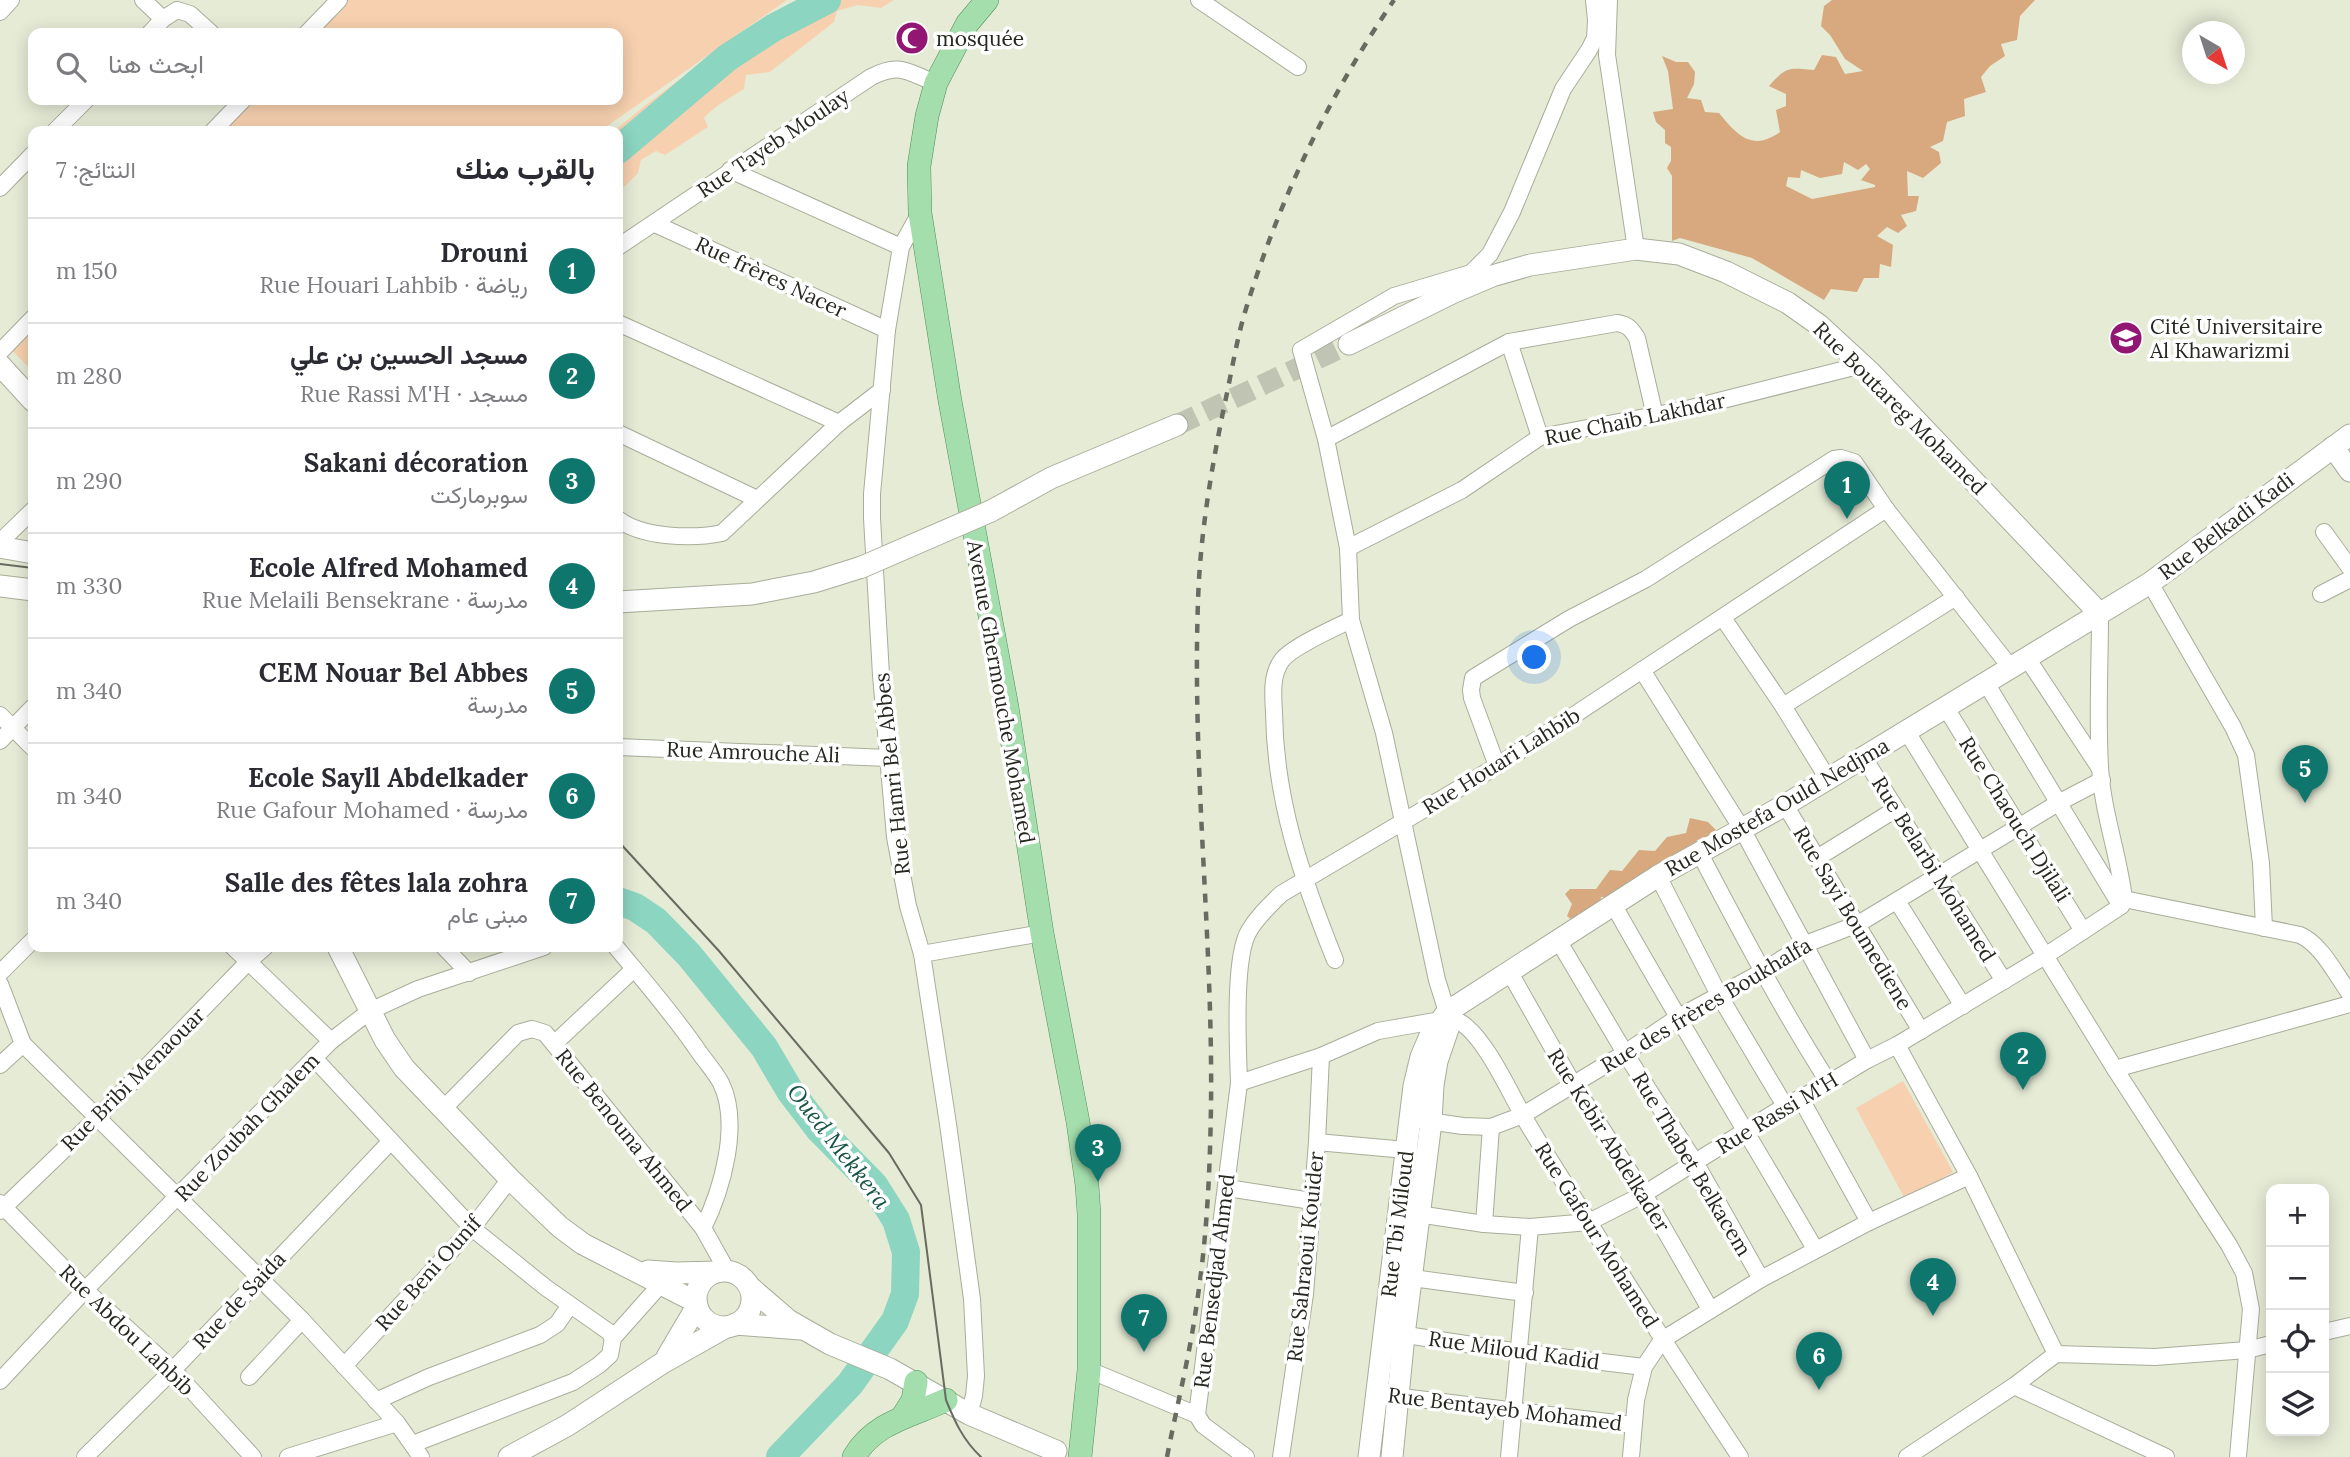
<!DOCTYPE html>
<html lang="ar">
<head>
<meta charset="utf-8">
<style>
  :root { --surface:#fff; --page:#f7f7f7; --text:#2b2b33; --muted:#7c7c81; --line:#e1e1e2; --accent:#0f766e }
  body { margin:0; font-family:Lora,Vazirmatn,serif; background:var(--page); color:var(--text); direction:rtl }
  .controls { position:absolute; right:21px; bottom:21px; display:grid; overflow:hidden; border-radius:14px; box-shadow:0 4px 18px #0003 }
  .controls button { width:63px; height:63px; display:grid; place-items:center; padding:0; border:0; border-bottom:2px solid var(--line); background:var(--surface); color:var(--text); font:35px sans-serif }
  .compass { position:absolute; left:2182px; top:21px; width:63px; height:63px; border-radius:50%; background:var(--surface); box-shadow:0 4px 18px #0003; rotate:141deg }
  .you { position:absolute; left:1535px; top:658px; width:24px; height:24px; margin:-18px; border:5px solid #fff; border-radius:50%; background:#1a73e8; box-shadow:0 0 0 10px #1a73e833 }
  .badge { display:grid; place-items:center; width:46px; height:46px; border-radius:50%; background:var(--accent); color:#fff; font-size:23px; font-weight:700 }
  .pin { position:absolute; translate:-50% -58px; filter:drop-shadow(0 2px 4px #0008) }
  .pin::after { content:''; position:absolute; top:37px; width:24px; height:21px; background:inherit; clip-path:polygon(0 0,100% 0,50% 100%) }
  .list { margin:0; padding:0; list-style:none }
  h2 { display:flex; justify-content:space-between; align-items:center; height:91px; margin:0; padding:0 28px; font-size:30px }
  h2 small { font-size:23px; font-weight:400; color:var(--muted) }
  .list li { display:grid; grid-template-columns:46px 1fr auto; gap:21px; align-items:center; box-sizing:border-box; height:105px; padding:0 28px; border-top:2px solid var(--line) }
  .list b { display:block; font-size:26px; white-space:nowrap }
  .list p { margin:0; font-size:23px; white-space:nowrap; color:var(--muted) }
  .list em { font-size:23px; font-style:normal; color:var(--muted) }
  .icon { flex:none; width:38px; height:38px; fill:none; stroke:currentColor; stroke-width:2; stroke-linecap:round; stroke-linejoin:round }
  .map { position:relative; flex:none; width:2350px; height:1457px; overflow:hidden; direction:ltr }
  .search { position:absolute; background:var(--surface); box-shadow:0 4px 18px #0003; left:28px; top:28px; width:595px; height:77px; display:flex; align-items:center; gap:18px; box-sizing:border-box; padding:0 24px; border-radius:14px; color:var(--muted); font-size:26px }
  .panel { position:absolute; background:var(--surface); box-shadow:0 4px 18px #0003; left:28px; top:126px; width:595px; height:826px; border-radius:14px; direction:rtl }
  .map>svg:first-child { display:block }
  .green { fill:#f7d1af }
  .forest { fill:#d8a97e; fill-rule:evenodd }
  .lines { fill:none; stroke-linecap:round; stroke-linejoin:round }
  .river { stroke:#8bd5c1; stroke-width:28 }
  .secondary-tunnel { stroke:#c0c4b2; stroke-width:21; stroke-dasharray:21 10; stroke-linecap:butt }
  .street-casing { stroke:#a8ad99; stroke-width:18 }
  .secondary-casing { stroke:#a8ad99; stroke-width:23 }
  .primary-casing { stroke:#509057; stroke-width:24 }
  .street { stroke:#fff; stroke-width:16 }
  .secondary { stroke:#fff; stroke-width:21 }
  .primary { stroke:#a3deac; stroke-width:23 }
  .tram { stroke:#686b5f; stroke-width:2 }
  .rail { stroke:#686b5f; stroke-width:4.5; stroke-dasharray:9 9; stroke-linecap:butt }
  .secondary-bridge-casing { stroke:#a8ad99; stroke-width:23; stroke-linecap:butt }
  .secondary-bridge { stroke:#fff; stroke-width:21 }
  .labels { text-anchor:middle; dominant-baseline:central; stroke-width:7; stroke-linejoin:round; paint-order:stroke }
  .poi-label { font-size:21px; fill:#262820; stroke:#fff; text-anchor:start }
  .street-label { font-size:21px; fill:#262820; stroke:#fff }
  .water-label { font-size:23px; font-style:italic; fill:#165446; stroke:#fff }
</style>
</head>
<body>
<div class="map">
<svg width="2350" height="1457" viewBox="0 0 2350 1457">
  <rect width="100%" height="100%" fill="#e6ebd6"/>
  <g class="green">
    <polygon points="348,0 787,0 600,131 221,131 251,100 618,100 618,33 316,33"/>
    <path d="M796,0H894L881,8L858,5L837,11L834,22L770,72L746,75L744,89C729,99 715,105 704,118L708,127L665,155L656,151L641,160L638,173L624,187L618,186V131H614C671,83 733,40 796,0Z"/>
    <polygon points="33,326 33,372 11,349"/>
    <polygon points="1903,1081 1953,1172 1905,1199 1856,1108"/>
  </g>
  <g class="forest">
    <path d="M1832,0H2035L2020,16L2017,40L2001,44L2005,56L1990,66L1981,77L1986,92L1964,99L1965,116L1947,122L1943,141L1930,147L1939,152L1941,163L1923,178L1907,171L1908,196H1919L1916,211L1901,215L1907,226L1898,233L1887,227L1877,236L1893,245L1891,267L1880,264L1879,278H1864L1857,292L1831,289L1824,300L1752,258L1680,238L1672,241V176L1667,168L1671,161V147L1665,143V130L1656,122L1653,112L1673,109L1668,71L1662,56L1676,62H1688L1695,72L1694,84L1687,98L1701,100L1705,112L1719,113C1737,135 1752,152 1780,132L1776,110L1786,106V94L1769,86C1786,66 1790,68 1814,70L1822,55L1836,57L1845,74L1863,71L1845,59L1830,35L1821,26L1824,6ZM1844,162L1858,170L1866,164L1870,169L1861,180L1875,185V187L1812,199L1786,186L1788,177L1800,178L1801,170L1820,178L1842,174Z"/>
    <polygon points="1690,818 1708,822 1718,832 1708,843 1703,839 1697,840 1694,852 1615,897 1601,897 1600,906 1586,915 1579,913 1573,921 1567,916 1572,904 1565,894 1570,889 1596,889 1610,870 1622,871 1639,850 1655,851 1667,837 1686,833"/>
  </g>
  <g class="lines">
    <g class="river">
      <polyline points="618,150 727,58 773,28 827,0"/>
      <polyline points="618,901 635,907 656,921 689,955 764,1047 790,1091 819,1129 874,1185 896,1220 906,1252 905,1294 895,1321 850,1384 780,1457"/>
    </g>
    <polyline class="secondary-tunnel" points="1177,425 1349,344"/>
    <defs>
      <g id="street">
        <polyline points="143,0 163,19"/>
        <polyline points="1199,0 1298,67"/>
        <polyline points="1609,0 1607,55 1636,249"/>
        <polyline points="0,12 11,0"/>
        <polyline points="150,33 163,19 177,10 190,14 211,33"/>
        <polyline points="307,33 339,0"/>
        <polyline points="55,131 86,100"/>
        <polyline points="213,131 243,100"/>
        <polyline points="730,170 901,247"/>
        <polyline points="0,188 33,154"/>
        <polyline points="920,213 901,247 887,330 872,494 872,518 881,675 895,837 908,906 922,954 948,1124 972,1299 976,1376 974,1396 969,1414"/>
        <polyline points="655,224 887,330"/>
        <path d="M618,247L871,77C900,62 907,72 936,83"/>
        <polyline points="618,323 839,423"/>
        <polyline points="1509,342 1540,437"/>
        <polyline points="0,352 33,318"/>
        <polyline points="618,433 757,499"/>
        <path d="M1326,439L1509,342L1617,323C1629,325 1631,329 1637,338L1655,416"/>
        <path d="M618,519C642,538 693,539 722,533L839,423L882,390"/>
        <polyline points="2324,532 2350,568"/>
        <polyline points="0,542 33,510"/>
        <polyline points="1348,548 1462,490 1540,437 1687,409 1862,365"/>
        <polyline points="2150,583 2233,727 2246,755 2261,863 2264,928"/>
        <polyline points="2321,594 2350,579"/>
        <path d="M2100,614C2100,664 2097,716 2100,766C2102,811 2119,855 2124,899"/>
        <polyline points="1723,618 1783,706 1828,779"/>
        <polyline points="2027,658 2099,767"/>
        <polyline points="1642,670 1742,829 1867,1060"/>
        <polyline points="1986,683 2121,906"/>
        <polyline points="1783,706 1956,597"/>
        <polyline points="1946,708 2083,931"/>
        <polyline points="0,715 33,748"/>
        <polyline points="1907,732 2115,1069 2229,1245 2244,1273 2251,1309 2238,1457"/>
        <polyline points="0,741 33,707"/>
        <polyline points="618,747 888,758"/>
        <polyline points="1864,758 2004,981"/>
        <polyline points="1497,766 1472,698 1471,690 1473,678 1569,619 1646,579 1834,459 1841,458 1854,462 1886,509 2011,668"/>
        <polyline points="1785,805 1921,1031"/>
        <path d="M1699,852C1740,930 1781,1008 1829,1083"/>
        <polyline points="1817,858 1896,809"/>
        <polyline points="1658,876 1719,995 1785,1106"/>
        <path d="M2124,899L2300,935C2322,945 2336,975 2350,994"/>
        <polyline points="1897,901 1963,1006"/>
        <path d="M1613,904C1678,1020 1748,1134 1815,1249"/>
        <polyline points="1558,940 1625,1053 1695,1162 1761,1279"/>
        <polyline points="233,947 331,1041"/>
        <polyline points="444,947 469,973"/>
        <path d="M616,947C644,981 674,1015 699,1052C706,1062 715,1072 721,1083C741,1124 722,1190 703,1228"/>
        <polyline points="922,954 1042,933"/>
        <path d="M1335,960C1302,878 1275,801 1274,712C1273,695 1271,675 1282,660C1292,647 1334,628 1351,620"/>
        <polyline points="1509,971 1573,1084 1644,1194 1710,1309"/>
        <polyline points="0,973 33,940"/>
        <polyline points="0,984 23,1044 302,1320 397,1423 421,1457"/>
        <polyline points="1447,1012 1437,980 1384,733 1351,620 1348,548 1326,439 1301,350 1394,296 1471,273 1490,254 1512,212 1563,89 1589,50 1595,38 1596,20 1594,0"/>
        <polyline points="555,1043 634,969"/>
        <polyline points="1897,1045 1969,1176 2056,1354"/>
        <polyline points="314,1058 472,1228 545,1287 609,1332 613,1338"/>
        <polyline points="0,1065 23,1044"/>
        <polyline points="2115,1069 2350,1004"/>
        <path d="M1239,1083L1321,1056L1378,1031L1452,1018C1480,1027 1506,1085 1520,1110C1538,1143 1559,1174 1579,1206C1631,1291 1685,1374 1740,1457"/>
        <polyline points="444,1108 518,1033 532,1029 545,1033 703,1228 727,1271"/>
        <polyline points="1421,1120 1463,1126 1491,1127 1523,1115 1625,1053 1677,1018 1762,972 1803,945 1858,924 2058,803 2102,780"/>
        <polyline points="1317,1142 1406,1150"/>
        <polyline points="1227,1188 1312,1201"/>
        <polyline points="0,1203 85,1290 173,1370 253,1457"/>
        <polyline points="0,1211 98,1117 248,962 265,947"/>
        <polyline points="1411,1213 1484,1224 1530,1227 1589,1222 1644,1194 1785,1106 1829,1083 1867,1060 1897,1045 2045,956 2121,906 2124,899"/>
        <polyline points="1869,1222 1969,1176"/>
        <polyline points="1484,1224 1491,1127"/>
        <polyline points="1412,1278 1525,1293"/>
        <polyline points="2324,1332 2350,1326"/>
        <polyline points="1393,1333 1519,1352 1644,1367"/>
        <polyline points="344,1366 472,1228 510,1179"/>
        <polyline points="1089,1370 1197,1415"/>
        <polyline points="249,1377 302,1320"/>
        <polyline points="0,1381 85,1290 331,1041 370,1011 418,989 544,947"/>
        <polyline points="2014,1386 2166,1457"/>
        <polyline points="1377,1394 1633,1425"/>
        <polyline points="376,1401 429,1377 540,1335 557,1324 570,1305"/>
        <polyline points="413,1444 573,1382 599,1365 610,1355 613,1338 661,1284"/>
        <polyline points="85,1457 173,1370 391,1141"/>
        <polyline points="288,1457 397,1423"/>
        <path d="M1246,1457L1203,1425L1197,1415L1239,1083C1238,1050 1233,957 1249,931C1257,917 1269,906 1281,894L1497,766L1886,509"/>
        <polyline points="1281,1457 1305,1294 1317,1142 1321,1056"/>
        <polyline points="1509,1457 1530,1227"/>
        <polyline points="1631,1457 1636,1400 1644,1367 1662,1340 1761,1279 1869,1222 1801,1099"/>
        <polyline points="1907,1457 2014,1386 2056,1354 2155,1357 2247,1350 2271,1344"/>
      </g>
      <g id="secondary">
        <polyline points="1349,344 1452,293 1492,276 1530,265 1636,249 1679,254 1726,272 1788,303 1819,325 1871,373 2100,614"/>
        <polyline points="0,365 33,401"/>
        <polyline points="2333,447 2350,471"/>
        <polyline points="991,511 1051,478 1177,425"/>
        <polyline points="0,547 33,553"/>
        <polyline points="0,586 33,590"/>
        <polyline points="618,602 752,594 814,582 862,567"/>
        <polyline points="338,947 385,1040 404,1068 510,1179 560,1227 583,1244 696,1302"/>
        <polyline points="648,1271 676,1273 717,1272"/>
        <circle cx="724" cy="1299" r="28"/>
        <polyline points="751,1288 788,1320 830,1344 890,1369 969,1414 1056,1451"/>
        <polyline points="735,1324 800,1329"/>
        <polyline points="667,1357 697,1306"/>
        <polyline points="509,1457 568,1425 664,1362 726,1327"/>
        <polyline points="1369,1457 1414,1086 1421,1057 1430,1036 1447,1012 1658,876 1785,805 2150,583 2350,435"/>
        <polyline points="1392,1457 1404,1335 1431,1122 1433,1085 1437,1061 1450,1023"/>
      </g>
      <g id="primary">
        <polyline points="987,0 967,24 936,83 927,116 919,166 920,213 950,401 1007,707 1042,933 1078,1122 1087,1185 1089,1214 1089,1370 1080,1457"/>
        <polyline points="903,1416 913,1400 916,1382"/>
        <path d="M854,1457C874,1422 912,1416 946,1400"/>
      </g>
    </defs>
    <use href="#street" class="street-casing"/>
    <use href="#secondary" class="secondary-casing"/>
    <use href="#primary" class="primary-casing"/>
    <use href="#street" class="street"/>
    <use href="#secondary" class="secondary"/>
    <use href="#primary" class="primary"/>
    <g class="tram">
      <polyline points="0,564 33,568"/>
      <path d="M618,841L719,951L889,1153L921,1205L946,1400C955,1422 963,1440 981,1457"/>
    </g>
    <path class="rail" d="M1167,1457C1177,1405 1190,1354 1197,1302C1207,1237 1210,1171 1211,1106C1213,938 1192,770 1198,601C1200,536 1211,471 1224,407C1231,376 1236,342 1245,312C1279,200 1328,97 1394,0"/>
    <defs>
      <polyline id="secondary-bridge" points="862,567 991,511"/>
    </defs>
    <use href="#secondary-bridge" class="secondary-bridge-casing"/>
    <use href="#secondary-bridge" class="secondary-bridge"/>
  </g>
  <defs>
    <symbol id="mosque-disc" viewBox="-11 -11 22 22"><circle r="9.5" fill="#921773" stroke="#fff"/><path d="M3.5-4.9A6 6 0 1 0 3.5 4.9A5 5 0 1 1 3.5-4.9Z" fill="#fff"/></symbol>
    <symbol id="university-disc" viewBox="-11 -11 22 22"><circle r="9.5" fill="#921773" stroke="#fff"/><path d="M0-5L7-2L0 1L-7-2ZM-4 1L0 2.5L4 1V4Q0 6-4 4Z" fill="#fff"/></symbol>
  </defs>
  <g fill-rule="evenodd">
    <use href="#mosque-disc" x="893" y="19" width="38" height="38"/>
    <use href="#university-disc" x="2107" y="319" width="38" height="38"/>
  </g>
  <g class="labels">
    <g class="poi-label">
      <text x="936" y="38">mosquée</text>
      <text x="2150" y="326">Cité Universitaire<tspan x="2150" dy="24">Al Khawarizmi</tspan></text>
    </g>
    <g class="street-label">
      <text transform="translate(773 143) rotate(-34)">Rue Tayeb Moulay</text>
      <text transform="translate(771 277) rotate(25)">Rue frères Nacer</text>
      <text transform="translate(1900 408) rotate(45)">Rue Boutareg Mohamed</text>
      <text transform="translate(1635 419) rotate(-12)">Rue Chaib Lakhdar</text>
      <text transform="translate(2226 526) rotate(-37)">Rue Belkadi Kadi</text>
      <text transform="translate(1001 692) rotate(80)">Avenue Ghermouche Mohamed</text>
      <text transform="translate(753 752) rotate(2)">Rue Amrouche Ali</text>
      <text transform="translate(1501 761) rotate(-32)">Rue Houari Lahbib</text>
      <text transform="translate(892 774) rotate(-96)">Rue Hamri Bel Abbes</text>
      <text transform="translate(1777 807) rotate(-30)">Rue Mostefa Ould Nedjma</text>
      <text transform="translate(2015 819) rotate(58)">Rue Chaouch Djilali</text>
      <text transform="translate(1934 869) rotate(58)">Rue Belarbi Mohamed</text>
      <text transform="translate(1853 918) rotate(59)">Rue Sayi Boumediene</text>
      <text transform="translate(1706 1005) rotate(-31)">Rue des frères Boukhalfa</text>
      <text transform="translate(133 1079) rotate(-45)">Rue Bribi Menaouar</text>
      <text transform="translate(1777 1113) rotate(-31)">Rue Rassi M'H</text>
      <text transform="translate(247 1127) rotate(-46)">Rue Zoubah Ghalem</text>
      <text transform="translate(624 1130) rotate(51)">Rue Benouna Ahmed</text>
      <text transform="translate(1609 1140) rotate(58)">Rue Kebir Abdelkader</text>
      <text transform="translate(1692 1164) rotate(59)">Rue Thabet Belkacem</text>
      <text transform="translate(1397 1224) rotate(-83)">Rue Tbi Miloud</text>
      <text transform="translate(1597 1235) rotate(58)">Rue Gafour Mohamed</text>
      <text transform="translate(1305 1257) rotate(-84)">Rue Sahraoui Kouider</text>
      <text transform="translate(428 1273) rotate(-48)">Rue Beni Ounif</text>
      <text transform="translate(1214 1281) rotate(-83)">Rue Bensedjad Ahmed</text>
      <text transform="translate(239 1300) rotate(-47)">Rue de Saida</text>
      <text transform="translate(127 1330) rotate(44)">Rue Abdou Lahbib</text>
      <text transform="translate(1514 1350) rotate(8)">Rue Miloud Kadid</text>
      <text transform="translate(1505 1409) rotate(7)">Rue Bentayeb Mohamed</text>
    </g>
    <g class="water-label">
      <text transform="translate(839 1146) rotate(52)">Oued Mekkera</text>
    </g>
  </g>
</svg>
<div class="controls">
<button>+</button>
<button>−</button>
<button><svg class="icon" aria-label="locate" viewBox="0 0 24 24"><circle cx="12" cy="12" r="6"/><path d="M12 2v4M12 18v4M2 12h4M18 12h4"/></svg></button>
<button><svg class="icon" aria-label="layers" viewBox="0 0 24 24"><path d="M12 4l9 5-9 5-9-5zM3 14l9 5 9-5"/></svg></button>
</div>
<svg class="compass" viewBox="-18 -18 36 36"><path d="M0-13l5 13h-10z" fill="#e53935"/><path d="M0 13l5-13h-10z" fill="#7c7c81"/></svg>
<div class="you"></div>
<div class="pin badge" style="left:1847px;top:519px">1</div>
<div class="pin badge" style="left:2023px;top:1090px">2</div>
<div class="pin badge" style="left:1098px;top:1182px">3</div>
<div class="pin badge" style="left:1933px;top:1316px">4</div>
<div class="pin badge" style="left:2305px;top:803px">5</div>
<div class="pin badge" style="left:1819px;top:1390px">6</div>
<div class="pin badge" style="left:1144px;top:1352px">7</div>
<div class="search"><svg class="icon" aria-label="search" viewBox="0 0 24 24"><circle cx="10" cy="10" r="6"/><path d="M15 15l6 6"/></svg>ابحث هنا</div>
<section class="panel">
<h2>بالقرب منك<small>النتائج: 7</small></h2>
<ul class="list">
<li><span class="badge">1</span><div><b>Drouni</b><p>رياضة · Rue Houari Lahbib</p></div><em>150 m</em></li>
<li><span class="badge">2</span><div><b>مسجد الحسين بن علي</b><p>مسجد · Rue Rassi M'H</p></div><em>280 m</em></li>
<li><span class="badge">3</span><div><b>Sakani décoration</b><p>سوبرماركت</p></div><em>290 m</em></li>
<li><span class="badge">4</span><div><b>Ecole Alfred Mohamed</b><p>مدرسة · Rue Melaili Bensekrane</p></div><em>330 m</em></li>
<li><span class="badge">5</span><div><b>CEM Nouar Bel Abbes</b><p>مدرسة</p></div><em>340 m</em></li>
<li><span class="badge">6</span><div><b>Ecole Sayll Abdelkader</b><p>مدرسة · Rue Gafour Mohamed</p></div><em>340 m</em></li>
<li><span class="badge">7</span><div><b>Salle des fêtes lala zohra</b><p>مبنى عام</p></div><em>340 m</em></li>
</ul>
</section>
</div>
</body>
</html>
